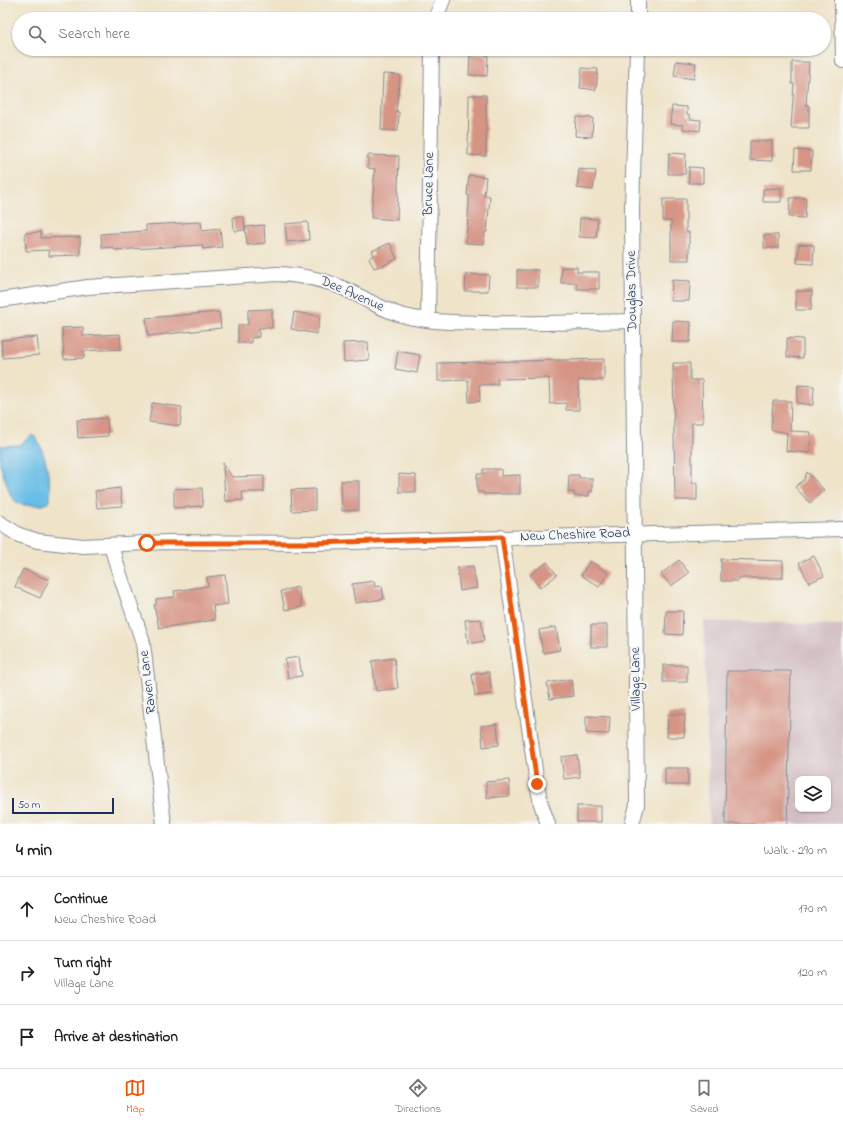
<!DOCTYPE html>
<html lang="en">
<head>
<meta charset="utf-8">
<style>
  :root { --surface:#fff; --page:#f2f2f2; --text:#202124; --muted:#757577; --line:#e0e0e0; --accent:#ea580c }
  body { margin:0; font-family:"Indie Flower",sans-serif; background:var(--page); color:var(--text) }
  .controls { position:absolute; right:12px; bottom:12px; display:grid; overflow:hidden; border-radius:8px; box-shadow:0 1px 3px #0004 }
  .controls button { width:36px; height:36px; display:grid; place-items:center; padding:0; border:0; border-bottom:1px solid var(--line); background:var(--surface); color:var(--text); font:20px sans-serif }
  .scale { position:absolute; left:12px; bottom:10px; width:102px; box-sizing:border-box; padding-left:4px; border:2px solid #1b2f5e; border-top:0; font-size:11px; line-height:14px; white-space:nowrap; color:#1b2f5e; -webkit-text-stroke:3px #f6f6f2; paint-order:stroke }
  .stop { position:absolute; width:12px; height:12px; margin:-9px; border:3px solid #ea580c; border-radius:50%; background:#fff }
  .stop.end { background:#ea580c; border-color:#fff; box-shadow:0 1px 4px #0008 }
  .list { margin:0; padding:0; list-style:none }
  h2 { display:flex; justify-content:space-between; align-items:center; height:52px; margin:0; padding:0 16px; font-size:17px }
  h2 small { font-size:13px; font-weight:400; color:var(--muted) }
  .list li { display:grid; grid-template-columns:26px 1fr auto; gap:12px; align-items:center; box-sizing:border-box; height:64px; padding:0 16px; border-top:1px solid var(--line) }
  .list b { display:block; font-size:15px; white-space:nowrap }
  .list p { margin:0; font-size:13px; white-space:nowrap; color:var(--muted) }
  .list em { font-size:13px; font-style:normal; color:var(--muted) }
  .icon { flex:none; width:22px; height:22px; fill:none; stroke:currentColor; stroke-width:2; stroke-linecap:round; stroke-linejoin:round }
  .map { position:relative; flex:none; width:843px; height:824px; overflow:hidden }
  .search { position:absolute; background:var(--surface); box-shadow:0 1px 3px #0004; left:12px; right:12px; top:12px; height:44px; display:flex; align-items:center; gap:10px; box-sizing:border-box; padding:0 14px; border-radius:22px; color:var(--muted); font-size:15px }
  .sheet { height:244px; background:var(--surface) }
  nav { display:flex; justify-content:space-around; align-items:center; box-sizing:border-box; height:56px; border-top:1px solid var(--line); background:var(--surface); font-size:11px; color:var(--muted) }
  nav a { display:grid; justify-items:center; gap:2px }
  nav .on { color:var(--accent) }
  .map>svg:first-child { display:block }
  .industrial { fill:#d2bec2; fill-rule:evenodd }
  .water { fill:#69bee6; stroke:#4276a2 }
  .building { fill:#d69485 }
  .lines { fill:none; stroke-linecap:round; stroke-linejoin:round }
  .street-casing { stroke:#858993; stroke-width:16 }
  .street { stroke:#fff; stroke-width:14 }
  .route { stroke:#ea580c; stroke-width:5 }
  .labels { text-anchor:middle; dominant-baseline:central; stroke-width:4; stroke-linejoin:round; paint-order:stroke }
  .street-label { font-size:14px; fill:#1b2f5e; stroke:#f6f6f2 }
</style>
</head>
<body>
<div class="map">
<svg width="843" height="824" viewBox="0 0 843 824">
  <rect width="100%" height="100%" fill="#f6f6f2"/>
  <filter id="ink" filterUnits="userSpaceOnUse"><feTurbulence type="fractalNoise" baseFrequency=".025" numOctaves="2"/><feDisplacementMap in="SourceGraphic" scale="8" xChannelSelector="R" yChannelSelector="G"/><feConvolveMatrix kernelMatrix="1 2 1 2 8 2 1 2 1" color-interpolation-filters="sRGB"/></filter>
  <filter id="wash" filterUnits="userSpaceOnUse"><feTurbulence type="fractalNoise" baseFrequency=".012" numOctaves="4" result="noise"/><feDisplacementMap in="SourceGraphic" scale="16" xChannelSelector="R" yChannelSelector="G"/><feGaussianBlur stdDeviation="0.9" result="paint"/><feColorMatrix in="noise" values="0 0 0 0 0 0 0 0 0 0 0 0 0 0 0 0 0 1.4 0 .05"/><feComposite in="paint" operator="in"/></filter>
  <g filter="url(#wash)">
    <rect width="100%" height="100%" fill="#efe3c8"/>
    <path class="industrial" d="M704,621L843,625V824H709ZM798,779H828V809H798Z"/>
    <path class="water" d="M31,436H34C46,449 51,484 50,501L44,505H22L16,502L11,496L0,465V446L20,445Z"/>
    <g id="blocks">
      <g class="building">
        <polygon points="470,54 488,55 487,76 469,75"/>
        <polygon points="676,61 696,63 694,79 674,76"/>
        <polygon points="792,62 809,62 806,105 809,106 809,128 791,128 794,84 792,84"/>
        <polygon points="582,68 598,69 596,90 580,88"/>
        <polygon points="383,74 400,75 396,112 399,112 398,131 381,130"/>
        <polygon points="469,95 486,95 486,156 468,155"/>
        <polygon points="672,106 687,107 687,114 690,115 690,119 701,120 700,131 683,129 683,125 670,124"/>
        <polygon points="576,117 593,118 592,137 575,136"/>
        <polygon points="750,141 772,141 772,161 750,160"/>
        <polygon points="795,150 812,151 811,170 794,170"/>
        <polygon points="669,153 686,154 685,174 668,174"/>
        <polygon points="368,155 399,156 397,220 371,218 375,169 368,168"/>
        <polygon points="689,167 703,168 703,183 689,183"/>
        <polygon points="579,169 596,171 593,190 577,188"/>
        <polygon points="469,175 486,177 484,196 490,196 487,232 485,232 484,244 466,243 469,204 469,195 467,195"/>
        <polygon points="781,188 781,202 763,202 763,189"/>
        <polygon points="790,198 806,198 805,218 789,217"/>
        <polygon points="663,199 686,199 686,232 689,232 689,260 671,260 671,221 663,221"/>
        <polygon points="233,217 244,217 245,230 234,231"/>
        <polygon points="580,218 598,219 596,238 579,237"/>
        <polygon points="201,222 202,231 220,229 222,247 203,249 202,245 114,250 114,247 102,248 101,234 146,231 146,225"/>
        <polygon points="308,222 309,240 287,242 285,224"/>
        <polygon points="264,225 265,243 247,245 245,227"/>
        <polygon points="41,232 41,238 80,237 80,255 49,256 48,250 26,251 25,233"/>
        <rect x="764" y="235" width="14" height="13"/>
        <polygon points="390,243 397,259 380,267 380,266 374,268 369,258 374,255 372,251"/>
        <polygon points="799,244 814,245 813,264 797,263"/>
        <polygon points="561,267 577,267 577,272 599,272 599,289 577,289 577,283 561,283"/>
        <rect x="517" y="270" width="21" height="17"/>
        <polygon points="466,274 489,275 488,291 465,291"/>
        <polygon points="672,280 690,281 689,301 671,301"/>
        <polygon points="796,291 812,291 811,310 796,310"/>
        <polygon points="272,309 272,328 259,328 259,337 251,338 251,343 238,343 238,325 248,325 248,310"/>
        <polygon points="219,312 221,328 148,336 146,318"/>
        <polygon points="294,312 320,316 317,334 291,329"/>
        <polygon points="673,321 691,322 690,342 672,342"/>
        <polygon points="83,327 83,336 120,334 121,349 84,351 84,358 64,359 62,328"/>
        <polygon points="37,337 39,355 3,358 1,340"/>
        <polygon points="787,338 803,339 803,358 787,357"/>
        <polygon points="368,342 369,360 344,362 343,343"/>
        <polygon points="398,351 420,355 417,373 395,369"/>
        <polygon points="604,359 604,380 578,380 579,410 566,410 566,403 550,404 549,378 497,379 498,384 479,385 480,401 469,402 468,380 438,381 438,363"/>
        <polygon points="673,363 690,363 690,380 702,380 703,423 692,423 692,483 697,483 697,500 675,500"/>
        <polygon points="798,385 814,386 813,405 797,403"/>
        <polygon points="773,401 791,401 790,431 811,432 810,453 786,451 787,433 771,430"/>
        <polygon points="152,403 182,407 180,426 149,422"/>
        <polygon points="107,418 108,436 78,438 77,420"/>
        <polygon points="223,463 232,477 264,476 264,492 242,492 243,500 225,501"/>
        <polygon points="483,469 501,469 501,476 520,475 520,494 483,494 483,492 477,492 477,474 483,474"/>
        <polygon points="807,472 824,490 810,503 795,487 804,480"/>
        <polygon points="399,474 416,475 416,492 399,492"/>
        <polygon points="569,475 579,475 579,478 592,478 592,492 589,492 589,496 574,496 574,492 568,492"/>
        <polygon points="341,481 359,481 359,510 342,511"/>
        <polygon points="120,488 122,506 97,508 95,491"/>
        <polygon points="202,488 203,506 174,508 174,489"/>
        <polygon points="315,489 315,510 292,511 291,490"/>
        <polygon points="814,556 824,576 809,583 799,563"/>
        <polygon points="721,559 783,561 783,578 738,578 738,581 721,581"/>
        <polygon points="679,560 689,573 671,586 661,574"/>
        <polygon points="590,561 608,573 599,587 581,575"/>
        <polygon points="547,562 557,575 540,588 530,575"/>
        <polygon points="473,566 477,588 460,591 457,568"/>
        <polygon points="23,569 49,580 40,598 15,587"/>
        <polygon points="225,575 228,604 213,606 215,620 159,628 154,605 156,605 156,599 175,597 174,591 208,586 207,577"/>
        <polygon points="374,581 375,587 382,586 384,599 355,603 352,584"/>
        <polygon points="298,587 302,607 285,610 281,591"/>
        <polygon points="666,611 683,611 682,635 665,634"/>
        <polygon points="481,619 484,641 468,644 465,620"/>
        <rect x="591" y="625" width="16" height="22"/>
        <polygon points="556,627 560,650 543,653 539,630"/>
        <polygon points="299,657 302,676 288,678 285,659"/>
        <polygon points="394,658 398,688 376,691 372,661"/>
        <rect x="663" y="665" width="24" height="17"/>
        <polygon points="727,671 791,671 787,824 725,824"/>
        <polygon points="489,672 492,694 475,696 472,674"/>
        <polygon points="571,679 573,696 550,699 547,683"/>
        <polygon points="668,714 685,714 684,737 667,737"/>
        <polygon points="586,716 610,717 609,734 586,733"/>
        <polygon points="497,724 499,745 483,747 481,726"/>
        <polygon points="577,755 580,777 564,779 561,757"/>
        <rect x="665" y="768" width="23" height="17"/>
        <polygon points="509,780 510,796 487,798 486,782"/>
        <rect x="577" y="806" width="24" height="16"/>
      </g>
    </g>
  </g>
  <g filter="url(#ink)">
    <use href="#blocks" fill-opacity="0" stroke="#858993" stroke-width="1"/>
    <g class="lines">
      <defs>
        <g id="street">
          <polyline points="842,0 843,61"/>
          <polyline points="435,19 443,0"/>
          <polyline points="638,19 638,0"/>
          <path d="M0,300L88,287L277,274C301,275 323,279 345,289C365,298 383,311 405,316C428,322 454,322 478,323C529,324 581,322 633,321"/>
          <polyline points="428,320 432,49"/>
          <polyline points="0,523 19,535 38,541 83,546 167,542 314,543 843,529"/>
          <polyline points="502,537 537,784 541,804 548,824"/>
          <path d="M111,545C120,579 133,610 143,643L164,824"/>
          <polyline points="632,824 637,805 632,208 637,49"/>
        </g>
      </defs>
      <use href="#street" class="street-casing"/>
      <use href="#street" class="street"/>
    </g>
  </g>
  <g class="lines" filter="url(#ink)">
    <polyline class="route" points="147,543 314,543 502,537 537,784"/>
  </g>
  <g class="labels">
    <g class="street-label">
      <text transform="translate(429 184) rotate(-89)">Bruce Lane</text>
      <text transform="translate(632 291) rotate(-91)">Douglas Drive</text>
      <text transform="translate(352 294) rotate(24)">Dee Avenue</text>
      <text transform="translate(575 535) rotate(-2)">New Cheshire Road</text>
      <text transform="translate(636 679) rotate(-91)">Village Lane</text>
      <text transform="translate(148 682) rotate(-97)">Raven Lane</text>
    </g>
  </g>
</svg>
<div class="controls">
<button><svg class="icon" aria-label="layers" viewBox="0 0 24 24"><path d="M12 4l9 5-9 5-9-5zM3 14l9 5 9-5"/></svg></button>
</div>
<div class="scale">50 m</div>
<div class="stop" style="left:147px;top:543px"></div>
<div class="stop end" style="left:537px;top:784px"></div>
<div class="search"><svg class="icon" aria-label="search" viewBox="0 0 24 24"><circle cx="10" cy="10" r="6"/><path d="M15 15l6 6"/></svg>Search here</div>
</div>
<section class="sheet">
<h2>4 min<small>Walk · 290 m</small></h2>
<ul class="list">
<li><svg class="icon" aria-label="ahead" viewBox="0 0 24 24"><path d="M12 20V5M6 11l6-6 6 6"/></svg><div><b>Continue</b><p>New Cheshire Road</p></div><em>170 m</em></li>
<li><svg class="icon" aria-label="right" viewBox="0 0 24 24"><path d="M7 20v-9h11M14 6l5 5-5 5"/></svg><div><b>Turn right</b><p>Village Lane</p></div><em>120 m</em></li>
<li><svg class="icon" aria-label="arrive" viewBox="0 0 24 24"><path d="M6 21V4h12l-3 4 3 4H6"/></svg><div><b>Arrive at destination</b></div></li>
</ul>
</section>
<nav>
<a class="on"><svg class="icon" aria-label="map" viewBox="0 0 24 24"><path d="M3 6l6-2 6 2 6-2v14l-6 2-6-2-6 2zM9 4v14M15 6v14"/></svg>Map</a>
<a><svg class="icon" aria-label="directions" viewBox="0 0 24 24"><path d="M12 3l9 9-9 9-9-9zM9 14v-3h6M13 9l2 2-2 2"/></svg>Directions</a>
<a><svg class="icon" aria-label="saved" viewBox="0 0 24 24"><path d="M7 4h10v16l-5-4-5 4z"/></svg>Saved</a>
</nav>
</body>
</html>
